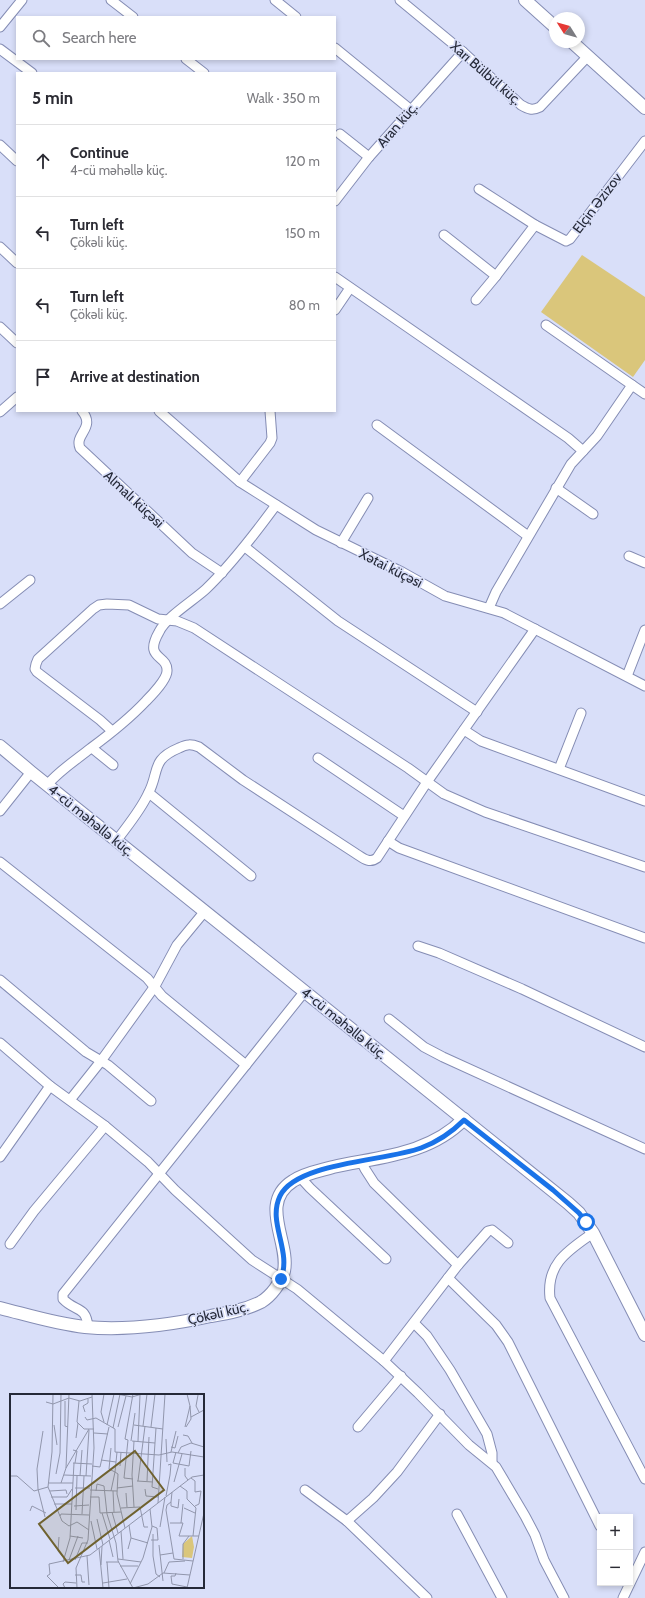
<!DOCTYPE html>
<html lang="en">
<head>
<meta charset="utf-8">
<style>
  :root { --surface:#fff; --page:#f2f2f3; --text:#2b2b33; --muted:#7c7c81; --line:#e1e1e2 }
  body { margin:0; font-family:Cabin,sans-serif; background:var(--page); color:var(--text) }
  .controls { position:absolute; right:12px; bottom:12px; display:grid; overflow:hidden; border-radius:0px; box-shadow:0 2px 6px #0003 }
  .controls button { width:36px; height:36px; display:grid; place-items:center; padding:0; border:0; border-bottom:1px solid var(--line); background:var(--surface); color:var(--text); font:20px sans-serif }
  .compass { position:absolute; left:549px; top:12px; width:36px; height:36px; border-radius:50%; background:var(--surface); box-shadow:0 2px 6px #0003; rotate:307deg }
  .stop { position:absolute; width:12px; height:12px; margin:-9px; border:3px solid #1a73e8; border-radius:50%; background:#fff }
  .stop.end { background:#1a73e8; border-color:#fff; box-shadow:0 1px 4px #0008 }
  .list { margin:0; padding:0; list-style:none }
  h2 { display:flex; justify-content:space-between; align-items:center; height:52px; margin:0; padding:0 16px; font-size:17px }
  h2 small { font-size:13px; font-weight:400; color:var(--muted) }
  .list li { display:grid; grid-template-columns:26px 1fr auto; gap:12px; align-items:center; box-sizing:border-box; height:72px; padding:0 16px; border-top:1px solid var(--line) }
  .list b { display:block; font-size:15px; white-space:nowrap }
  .list p { margin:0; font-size:13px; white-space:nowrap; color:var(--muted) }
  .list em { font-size:13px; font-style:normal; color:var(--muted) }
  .icon { flex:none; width:22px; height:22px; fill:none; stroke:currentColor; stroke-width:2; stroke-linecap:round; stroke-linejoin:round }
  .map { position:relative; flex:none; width:645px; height:1598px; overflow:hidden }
  .search { position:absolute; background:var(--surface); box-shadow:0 2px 6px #0003; left:16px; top:16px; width:320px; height:44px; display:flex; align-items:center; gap:10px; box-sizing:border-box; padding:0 14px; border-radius:0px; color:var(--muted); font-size:15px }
  .panel { position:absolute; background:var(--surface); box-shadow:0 2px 6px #0003; left:16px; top:72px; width:320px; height:340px; border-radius:0px }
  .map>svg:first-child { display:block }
  .green { fill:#dac67b }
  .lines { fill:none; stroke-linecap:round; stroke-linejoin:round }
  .minor-casing { stroke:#858db4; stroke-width:11 }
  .tertiary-casing { stroke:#858db4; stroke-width:14 }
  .minor { stroke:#fff; stroke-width:9 }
  .tertiary { stroke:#fff; stroke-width:12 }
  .route { stroke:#1a73e8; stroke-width:5 }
  .labels { text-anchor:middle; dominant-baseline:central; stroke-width:3.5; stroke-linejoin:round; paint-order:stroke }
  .street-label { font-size:14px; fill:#252938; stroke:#d9dff9 }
  .inset-road { fill:none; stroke:#9196ac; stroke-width:1 }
  .view { fill:#6f622f; fill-opacity:0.15; stroke:#6f622f; stroke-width:2 }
  .inset-edge { fill:none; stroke:#252938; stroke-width:2 }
</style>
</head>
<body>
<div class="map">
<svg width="645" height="1598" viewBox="0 0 645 1598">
  <rect width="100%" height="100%" fill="#d9dff9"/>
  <polygon class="green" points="582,255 645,297 645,360 633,377 541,312"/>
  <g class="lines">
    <defs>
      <g id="minor">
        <polyline points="111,0 133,17"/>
        <polyline points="275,0 296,17"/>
        <path d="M400,0L463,52L521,105C528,109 532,111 540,107L588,56"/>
        <polyline points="0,27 22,0"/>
        <polyline points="335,48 411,110"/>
        <polyline points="0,49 32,73"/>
        <polyline points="186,59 204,73"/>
        <polyline points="340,134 369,157"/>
        <polyline points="0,145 17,161"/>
        <polyline points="479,189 535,225 566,241 570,239 645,141"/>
        <polyline points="335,201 369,157 463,52"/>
        <polyline points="444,235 496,276 535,225"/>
        <polyline points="0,247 17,263"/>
        <polyline points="335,277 568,438 583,451"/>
        <polyline points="476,300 496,276"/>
        <polyline points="335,310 350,288"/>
        <polyline points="546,325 632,385"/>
        <polyline points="0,327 17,343"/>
        <path d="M82,411C96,428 74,434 80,448L192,553L222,573"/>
        <polyline points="159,411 240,482 316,530 402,572 445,596 504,613 645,686"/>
        <polyline points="0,412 17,397"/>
        <polyline points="377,425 528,536"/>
        <polyline points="240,482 270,443 272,438 270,411"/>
        <polyline points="556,488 593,514"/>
        <polyline points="341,543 368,498"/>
        <polyline points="245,547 338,621 477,712"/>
        <polyline points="629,556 645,563"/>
        <polyline points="0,604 30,580"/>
        <polyline points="489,608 496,592 571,464 597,436 632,385 645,394"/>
        <polyline points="627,676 645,630"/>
        <polyline points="464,730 481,741 645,801"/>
        <polyline points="112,731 100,720 37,672 35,669 36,664 38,659 93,609 99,605 107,604 129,605 158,619 177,621 194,628 408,768 444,794 485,812 645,867"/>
        <polyline points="92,748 113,765"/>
        <polyline points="318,758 404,816"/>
        <polyline points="559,769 581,713"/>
        <path d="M47,785C60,770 76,760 91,748C110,734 130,718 146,701C152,695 167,679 167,671C168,654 143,660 159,632C166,617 193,601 206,589C232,564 254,535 276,505"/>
        <polyline points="149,793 251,876"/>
        <polyline points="0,811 31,772"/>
        <path d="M117,840C128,825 140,811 148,794C160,772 150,760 179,748C187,744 191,744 199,747L243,780L355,853C363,858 369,864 377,858L427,782L535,629"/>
        <polyline points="388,841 399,848 645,938"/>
        <polyline points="0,862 147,978 162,996 246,1065"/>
        <polyline points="418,946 439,953 522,989 645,1047"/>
        <polyline points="0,980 86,1052 108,1065 151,1101"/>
        <polyline points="389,1019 424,1047 443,1057 645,1149"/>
        <polyline points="0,1043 50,1086 105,1126 148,1162 175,1190 252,1260 297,1289 384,1361 418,1393 469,1445 496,1467 525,1516 535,1535 544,1560 564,1598"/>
        <polyline points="70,1100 101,1061 155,986 177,945 205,911"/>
        <polyline points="0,1157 50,1086"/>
        <polyline points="361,1161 365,1169 374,1183 458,1265"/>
        <polyline points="300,1177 310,1188 386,1259"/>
        <path d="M593,1233C569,1250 546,1263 550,1298L645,1479"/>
        <polyline points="10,1244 34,1211 105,1126"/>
        <polyline points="448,1278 496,1325 508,1342 600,1526"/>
        <polyline points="414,1323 427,1336 450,1370 487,1434 492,1453 492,1462"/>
        <path d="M88,1327C86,1305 75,1312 63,1299V1294L305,991"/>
        <polyline points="384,1361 458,1265 488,1231 492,1230 508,1243"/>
        <polyline points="358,1427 401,1376"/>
        <polyline points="305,1490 347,1521 427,1598"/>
        <polyline points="457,1514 502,1598"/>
        <polyline points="347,1521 373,1498 397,1472 440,1414"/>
        <polyline points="623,1598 645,1552"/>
      </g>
      <g id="tertiary">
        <polyline points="525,0 555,27"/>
        <polyline points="572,42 645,108"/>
        <polyline points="0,746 31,772 568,1203 579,1213 593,1233 645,1335"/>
        <path d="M0,1308C28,1315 56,1324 85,1327C128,1331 170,1325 211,1316C228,1313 245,1310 261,1302C271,1296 281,1283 284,1271C290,1242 258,1203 293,1181C305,1173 319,1171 333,1167C378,1157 429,1155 464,1119"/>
      </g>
    </defs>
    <use href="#minor" class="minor-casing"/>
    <use href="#tertiary" class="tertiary-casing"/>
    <use href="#minor" class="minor"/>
    <use href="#tertiary" class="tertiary"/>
  </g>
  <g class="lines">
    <path class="route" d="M281,1279C292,1250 267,1223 280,1196C296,1162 387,1161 421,1148C437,1142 452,1132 464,1120L553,1190L579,1213L586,1222"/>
  </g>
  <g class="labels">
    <g class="street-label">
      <text transform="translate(486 73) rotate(41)">Xarı Bülbül küç.</text>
      <text transform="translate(397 125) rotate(-49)">Aran küç.</text>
      <text transform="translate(597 203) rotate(-53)">Elçin Əzizov</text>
      <text transform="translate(134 499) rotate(43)">Almalı küçəsi</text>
      <text transform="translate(391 568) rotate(27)">Xətai küçəsi</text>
      <text transform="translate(91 820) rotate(39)">4-cü məhəllə küç.</text>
      <text transform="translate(344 1023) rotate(39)">4-cü məhəllə küç.</text>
      <text transform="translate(218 1313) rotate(-13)">Çökəli küç.</text>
    </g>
  </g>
  <g transform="translate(10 1394)">
    <rect width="194" height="194" fill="#d9dff9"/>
    <path d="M182,142L184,153L182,164L172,163L173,150Z" fill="#dac67b"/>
    <path class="inset-road" d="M107,0L122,3L132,0M123,0L115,45L118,46L114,84L123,85M188,1L186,12L189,18M55,7V32L58,33M69,7L67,28L74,35H84M36,8L43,10L59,4L70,7L82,3M75,18L73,12L78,9V5M75,23L77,26L86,24L105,35V58L149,61L162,58L194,63M181,23L194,16M94,28L91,18L94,0M44,31L47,51M97,31L104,0M124,31L153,35M133,32L137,0M108,33L116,2M141,33L145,0M175,33L180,12L177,0M176,33L181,25L180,12M103,34L110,0M146,34L142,93L148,95M33,37L27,75L28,95L35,123M84,39L98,40M173,41L178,42L182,49M66,44L68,29M156,45L157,68M121,47L125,19M122,47L145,49M124,47L122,81L124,113M128,47L130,1M161,53L165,54L168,42M63,56L67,57L65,69M107,58L105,78L108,80L107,100L115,134M161,58L166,37M166,58L163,69L179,72L181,57M168,59L171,53L181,49L194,53M91,66L106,68M63,69L82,70M82,72L90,73L99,33M110,72L111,58M56,74L59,0M175,74V82L178,86M46,80L50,59L51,0M54,81L81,82M0,82H7L24,97L38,93L52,127L59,132L67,128L79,136M70,82L72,56M76,82L79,36M181,84L185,87V98L191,97L189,110L185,112M127,87L143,88M128,87L135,32M137,87L139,43M164,88L172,60M39,89H63M51,89L56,74L79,35M170,92L177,97V105L186,114L183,142M38,93L42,58L43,0M65,94H80M107,94L123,92M135,95L136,102L148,103M80,96L107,97M40,97L56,96L57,100M86,97L87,90L94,92L97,120L106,149L108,167L123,194M101,97L105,78L99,75L101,54M103,97L104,118M162,98L161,108L157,111L156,116L164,165L183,167M116,99L117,113M156,102L160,81L161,70L158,71M41,103H57L62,95M80,103H89L90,119L111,118M161,108V112L168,114L169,105M148,109L155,0M44,110H62M64,112L79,111M111,114L130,113L134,133H138M174,114L185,119M66,116L67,82M20,117L22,112L36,119M102,118L108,139M92,119L100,145M72,120L74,82M50,122L51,120L79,121M87,125L93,151M81,127L87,155M160,129H173L169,142H189M171,129L173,110M150,133L155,103M111,137L113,165M143,140V162L146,180L150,183M60,142L73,144M49,143L48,157L54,164M121,144L138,149M99,146L103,163M141,146H148L147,134L142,132M149,151L153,187M89,154L93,194M118,155L121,144L119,131M150,161L163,159M77,162L79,191M108,165L131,168M173,165V150L179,142M59,166L68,142M65,166L72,149H78M53,168L60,144L64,69M96,168H109M97,168L99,194M91,171L92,152M110,172H128M154,179L159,168L175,167M166,179L165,182H161L162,190L177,193M65,181H71L72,188H75M93,189L117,185M120,190L133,164L142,133L140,115M48,193L37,182L40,180L39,170L80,161L182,83L194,81M55,194L53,190L55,188L66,189M67,194L66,174L78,146L84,54L82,0M123,194L138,190L153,179L180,181M177,194L194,119"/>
    <path class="view" d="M125,57L154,96L58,169L29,130Z"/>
    <rect width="194" height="194" class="inset-edge"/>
  </g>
</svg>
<div class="controls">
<button>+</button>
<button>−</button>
</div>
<svg class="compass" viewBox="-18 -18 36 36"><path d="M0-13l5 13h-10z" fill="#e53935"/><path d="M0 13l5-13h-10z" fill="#7c7c81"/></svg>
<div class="stop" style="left:586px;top:1222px"></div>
<div class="stop end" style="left:281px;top:1279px"></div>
<div class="search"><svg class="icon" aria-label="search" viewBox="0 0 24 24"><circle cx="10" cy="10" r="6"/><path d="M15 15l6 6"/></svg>Search here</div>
<section class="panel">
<h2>5 min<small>Walk · 350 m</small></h2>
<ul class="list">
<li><svg class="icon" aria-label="ahead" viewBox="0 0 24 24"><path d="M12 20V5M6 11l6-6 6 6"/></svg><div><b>Continue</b><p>4-cü məhəllə küç.</p></div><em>120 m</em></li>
<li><svg class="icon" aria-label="left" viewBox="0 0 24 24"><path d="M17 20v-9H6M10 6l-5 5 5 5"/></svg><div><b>Turn left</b><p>Çökəli küç.</p></div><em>150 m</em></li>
<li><svg class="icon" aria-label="left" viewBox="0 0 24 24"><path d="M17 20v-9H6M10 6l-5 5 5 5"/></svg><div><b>Turn left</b><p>Çökəli küç.</p></div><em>80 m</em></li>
<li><svg class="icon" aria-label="arrive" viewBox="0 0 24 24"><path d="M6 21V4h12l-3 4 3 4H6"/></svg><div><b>Arrive at destination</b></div></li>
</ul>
</section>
</div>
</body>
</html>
